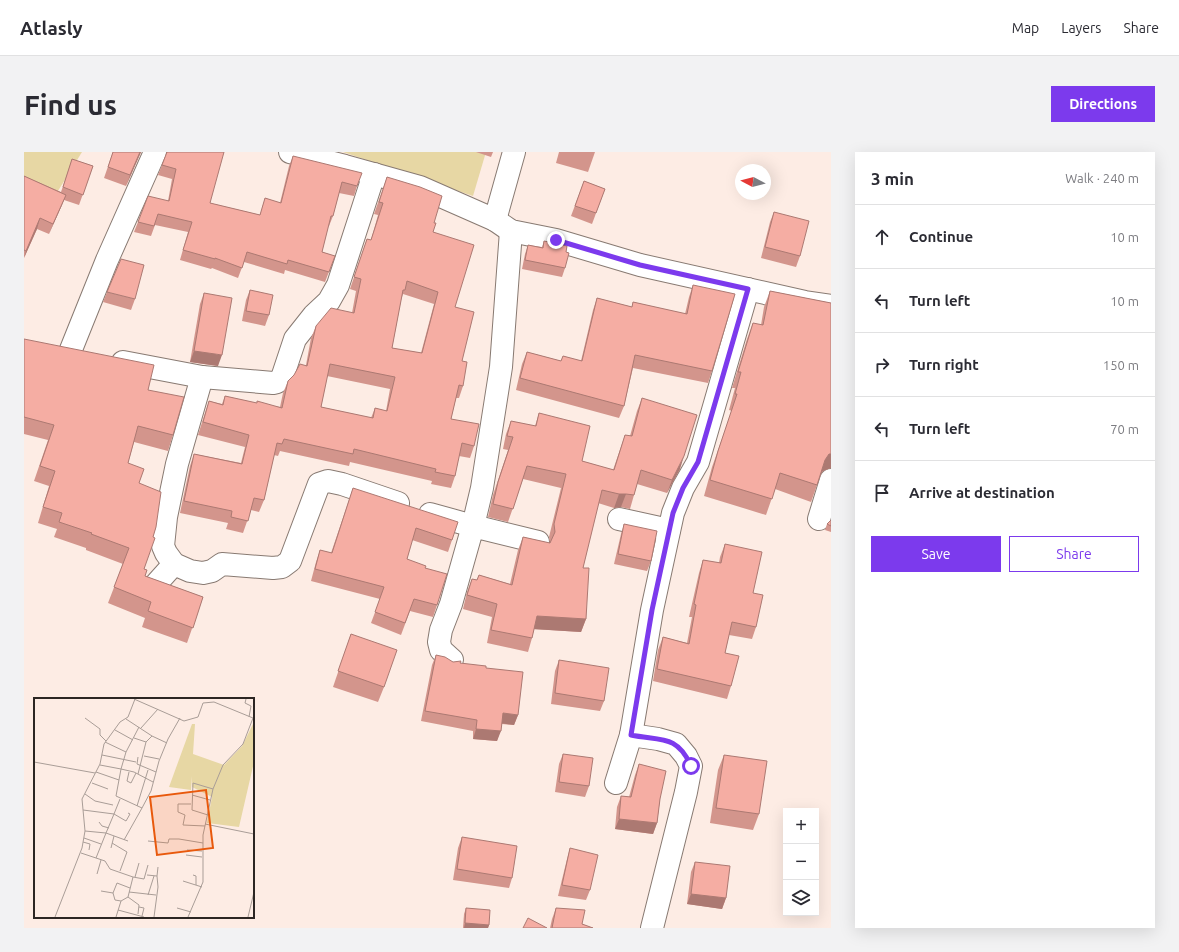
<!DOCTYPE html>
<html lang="en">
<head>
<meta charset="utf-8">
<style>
  :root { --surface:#fff; --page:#f2f2f3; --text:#2b2b33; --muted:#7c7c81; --line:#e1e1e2; --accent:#7c3aed }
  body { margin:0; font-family:Ubuntu,sans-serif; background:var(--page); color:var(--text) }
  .controls { position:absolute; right:12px; bottom:12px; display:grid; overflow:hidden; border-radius:0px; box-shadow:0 4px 16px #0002 }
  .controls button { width:36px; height:36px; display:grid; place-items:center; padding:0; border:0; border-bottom:1px solid var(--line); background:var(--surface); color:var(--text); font:20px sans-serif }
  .compass { position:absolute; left:711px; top:12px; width:36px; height:36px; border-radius:50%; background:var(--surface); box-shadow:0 4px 16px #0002; rotate:277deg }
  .stop { position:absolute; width:12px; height:12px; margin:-9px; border:3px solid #7c3aed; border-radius:50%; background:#fff }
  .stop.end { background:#7c3aed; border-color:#fff; box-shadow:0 1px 4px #0008 }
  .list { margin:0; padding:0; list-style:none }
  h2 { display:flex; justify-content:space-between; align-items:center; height:52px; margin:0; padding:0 16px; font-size:17px }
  h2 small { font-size:13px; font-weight:400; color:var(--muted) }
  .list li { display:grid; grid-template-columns:26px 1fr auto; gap:12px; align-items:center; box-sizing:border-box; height:64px; padding:0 16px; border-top:1px solid var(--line) }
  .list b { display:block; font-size:15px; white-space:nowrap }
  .list em { font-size:13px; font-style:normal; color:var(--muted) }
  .actions { display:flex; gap:8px; padding:12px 16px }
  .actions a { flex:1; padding:9px 0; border:1px solid var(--accent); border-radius:0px; text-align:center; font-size:14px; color:var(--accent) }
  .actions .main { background:var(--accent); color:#fff }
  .icon { flex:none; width:22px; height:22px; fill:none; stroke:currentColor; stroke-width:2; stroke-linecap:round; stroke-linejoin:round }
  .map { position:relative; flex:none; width:807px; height:776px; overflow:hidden; border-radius:0px }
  header { display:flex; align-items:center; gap:24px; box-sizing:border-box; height:56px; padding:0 20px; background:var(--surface); border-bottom:1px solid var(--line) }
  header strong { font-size:19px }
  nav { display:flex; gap:22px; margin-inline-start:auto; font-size:14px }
  .intro { display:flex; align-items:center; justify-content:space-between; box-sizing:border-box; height:96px; padding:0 24px }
  h1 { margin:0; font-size:28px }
  .button { padding:10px 18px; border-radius:0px; background:var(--accent); color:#fff; font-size:14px; font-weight:700 }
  main { display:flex; gap:24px; padding:0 24px }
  aside { flex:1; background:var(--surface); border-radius:0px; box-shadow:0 4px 16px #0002 }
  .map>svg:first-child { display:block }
  .green { fill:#e7d7a4 }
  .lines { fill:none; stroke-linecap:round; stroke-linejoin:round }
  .minor-casing { stroke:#887a72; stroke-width:24 }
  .minor { stroke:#fff; stroke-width:22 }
  .wall { fill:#d3958c; fill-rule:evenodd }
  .shaded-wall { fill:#ac7972 }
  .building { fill:#f5ada3; stroke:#ac7972; fill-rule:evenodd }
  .route { stroke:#7c3aed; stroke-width:5 }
  .inset-road { fill:none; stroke:#a99d97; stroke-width:1 }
  .view { fill:#e8590c; fill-opacity:0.15; stroke:#e8590c; stroke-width:2 }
  .inset-edge { fill:none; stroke:#2c2623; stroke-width:2 }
</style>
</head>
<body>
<header>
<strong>Atlasly</strong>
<nav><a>Map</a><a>Layers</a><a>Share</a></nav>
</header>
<div class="intro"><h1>Find us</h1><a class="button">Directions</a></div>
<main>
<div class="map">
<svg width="807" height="776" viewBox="0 0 807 776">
  <rect width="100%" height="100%" fill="#fdece4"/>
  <g class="green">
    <polygon points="0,0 58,0 0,94"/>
    <polygon points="319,0 462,0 449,44"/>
  </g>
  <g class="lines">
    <defs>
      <g id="minor">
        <polyline points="266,0 321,14 396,35 471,68 487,79 532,88 616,113 781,150 807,154"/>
        <polyline points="471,68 490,0"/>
        <polyline points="46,200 83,108 131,0"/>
        <polyline points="99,210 178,225 249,231 253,230 258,226 271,187 290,163 305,149 314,133 350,22"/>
        <polyline points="178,225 153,312 142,365 139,394 142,401 150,412 166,419 179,421 188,419 198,412 249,416 258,415 266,409 295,332 304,329 318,332 374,351"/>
        <polyline points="406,362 449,374 458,336 477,215 487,79"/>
        <polyline points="595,367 645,378"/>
        <polyline points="795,367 807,328"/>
        <polyline points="132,432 150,412"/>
        <polyline points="428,508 417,498 415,490 417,478 427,452 449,374 514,390"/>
        <polyline points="607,583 634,587 652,592 662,604 667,614 662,640 628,776"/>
        <polyline points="592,631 607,583 628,458 649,361 659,336 674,310 724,137"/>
      </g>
    </defs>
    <use href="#minor" class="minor-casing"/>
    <use href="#minor" class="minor"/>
  </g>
  <g class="wall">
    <polygon points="89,0 117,0 102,34 80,26"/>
    <polygon points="143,0 186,51 236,63 241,46 256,51 265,14 269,4 333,34 330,44 315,41 309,64 305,74 304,74 298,100 311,104 301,130 261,118 260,122 220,110 214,126 188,116 187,117 156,108 164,80 131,73 127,84 110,80 114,70 144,49 148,27 134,23"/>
    <polygon points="452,0 469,0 467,5"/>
    <polygon points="535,0 571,0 564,20 532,11"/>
    <polygon points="48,7 69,14 55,53 40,48 25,82 13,77 0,106 0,24 37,40"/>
    <path d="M363,25L410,71L409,80L431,155L438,209L439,234L435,246H432L427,267L450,294L446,306L435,304L431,324L427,336L407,332L408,329L326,310L325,314L256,299L254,304L250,303L240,348L235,360L227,358L219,381L202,377L204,371L156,361L166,314L170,302L217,311L221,295L174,283L181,261L185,249L198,252L201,244L232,251L256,255L259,241L264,229L270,223L282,213L287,186L292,174L328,161L332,139L326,137L343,87L347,88L354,63L350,62ZM379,142L410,152L397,201L368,196L377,148ZM303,224L366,237L362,259L351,256L347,266L297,255Z"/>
    <polygon points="560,29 581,37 568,72 547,64"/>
    <polygon points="750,60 776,104 772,115 737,106 746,70"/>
    <polygon points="520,89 541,116 538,125 498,117 501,102 504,93 518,95"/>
    <polygon points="669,133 688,219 684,231 609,216 600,254 595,266 492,238 498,212 503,200 537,209 539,204 557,209 569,158 573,146 608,155 609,150 661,162 665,145"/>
    <polygon points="226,138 245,163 241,174 218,169 222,148"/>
    <polygon points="746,139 807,151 807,316 799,319 797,322 787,350 751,337 742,363 680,344 688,315 708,259 705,258 711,236 708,236 723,187 729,171 737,173 740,155"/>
    <polygon points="83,140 111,147 107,158 79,150"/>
    <polygon points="180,141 194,214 166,210 176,152"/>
    <polygon points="0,188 124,238 149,283 144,299 110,290 104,311 115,331 132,375 129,385 120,417 121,424 179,445 163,491 118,475 121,466 84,451 99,412 62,398 62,396 30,385 33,377 14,371 25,334 10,329 24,288 0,282"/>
    <polygon points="618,246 656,317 643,341 613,332 610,343 606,357 597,355 590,356 574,351 559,416 562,467 557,480 510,477 508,486 504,500 463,491 468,465 439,457 443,440 448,427 453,428 455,423 486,432 494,398 499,385 526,391 525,385 537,336 499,327 484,370 464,365 469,343 484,298 479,297 482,282 487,269 511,274 515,261 558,309 589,318 601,283 606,284 613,259"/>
    <polygon points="329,336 428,388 424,400 388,388 383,407 401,416 413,453 409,465 386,459 377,483 347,471 356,447 287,429 292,410 296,398 307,401"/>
    <polygon points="807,368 807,380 801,378 803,372"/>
    <polygon points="600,372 627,409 623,419 590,412 597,382"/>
    <polygon points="701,392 729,441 732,475 728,487 705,483 701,501 707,534 703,547 629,529 634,498 639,485 663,491 668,465 665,465 675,421 679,408 695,411 696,405"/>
    <polygon points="327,482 360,535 354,550 309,535"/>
    <polygon points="412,503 429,510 462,516 494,563 490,573 478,572 473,589 449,587 449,579 397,569 408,513"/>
    <polygon points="535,508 580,549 576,559 527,552 531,519"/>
    <polygon points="539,602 565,634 561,645 531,640 535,612"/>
    <polygon points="700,603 735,662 729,678 686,671 694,618"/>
    <polygon points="615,612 636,647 633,671 629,682 591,677 593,655 597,644 605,645 611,623"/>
    <polygon points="438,685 488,726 485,736 429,728 434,696"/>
    <polygon points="546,696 566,738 562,748 534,744 543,707"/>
    <polygon points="671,710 702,746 698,757 663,752 667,720"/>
    <polygon points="442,756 465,773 464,776 439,776 440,762"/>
    <polygon points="532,756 558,772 569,776 526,776 528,767"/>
  </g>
  <g class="shaded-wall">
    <polygon points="116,0 117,0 102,34 106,23"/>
    <polygon points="42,43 38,53 25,82 29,72"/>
    <polygon points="16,66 13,77 0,106 2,99"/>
    <polygon points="170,199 198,203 194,214 166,210"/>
    <polygon points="805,302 807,302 807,316 799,319 795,324 801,308"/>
    <polygon points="660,304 656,317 643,341 648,328"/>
    <polygon points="595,342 602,342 597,355 590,356"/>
    <polygon points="513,464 562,467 557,480 508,477"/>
    <polygon points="479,561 494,563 490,573 475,571"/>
    <polygon points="452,577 477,579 473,589 449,587"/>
    <polygon points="595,667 633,671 629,682 591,677"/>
    <polygon points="667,742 702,746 698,757 663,752"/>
    <polygon points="441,771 465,773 464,776 440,776"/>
  </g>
  <g class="building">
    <polygon points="89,0 116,0 106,23 84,15"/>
    <polygon points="143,0 200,0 186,51 236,63 241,46 257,51 269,4 338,21 333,34 318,30 309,64 307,64 298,100 311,104 305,120 264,108 263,112 223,100 218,116 191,106 191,107 159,98 168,70 134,62 130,74 114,70 124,44 145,49 152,17 138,13"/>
    <polygon points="48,7 69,14 59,43 39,35"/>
    <polygon points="0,24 42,43 29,72 16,66 2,99 0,98"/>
    <path d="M363,25L396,35L418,44L410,71H412L409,80L450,93L431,155L450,160L438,209L443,210L439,234L435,233L427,267L455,272L450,294L438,291L431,324L411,320L412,317L330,297L329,302L260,287L258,292L253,291L240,348L230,346L224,369L207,365L208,359L160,349L170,302L218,312L225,283L179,270L185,249L199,253L201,244L233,251V249L258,256L264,229L270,223L276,212L283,214L292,174L307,156L330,161L337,127L330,125L343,87L347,88L359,51L355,50ZM383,129L414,140L398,201L368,196L379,138H381ZM306,212L371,225L363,259L351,256L349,266L297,255Z"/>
    <polygon points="560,29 581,37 572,61 551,54"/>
    <polygon points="750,60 785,69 776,104 741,95"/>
    <polygon points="520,89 543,94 542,100 545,101 541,116 501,108 504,93 519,96"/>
    <polygon points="97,107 120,113 111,147 83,140"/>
    <polygon points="669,133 711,142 688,219 611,203 600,254 496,226 503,200 537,209 539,204 558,209 573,146 608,155 609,150 663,162"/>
    <polygon points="226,138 249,143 245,163 222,159"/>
    <polygon points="746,139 807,151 807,302 805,302 801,308 793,333 756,321 748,347 686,328 694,299 713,242 711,242 717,220 714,220 729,171 739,173"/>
    <polygon points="180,141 208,146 198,203 170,199"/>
    <polygon points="0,187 130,213 124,238 160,245 149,283 114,274 104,311 120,317 115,331 137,340 132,375 129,385 131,386 120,417 123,418 121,424 179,445 169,476 124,459 127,450 90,435 105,396 67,382 68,381 35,370 38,361 19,355 31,319 16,314 30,273 0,265"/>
    <polygon points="618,246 673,263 660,304 648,328 617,318 610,343 602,342 595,342 578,338 559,416 565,416 562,467 513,464 508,486 467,478 473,452 443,443 448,427 453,428 455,423 488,433 499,385 526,391 531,380 530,372 542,322 503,314 489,357 469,352 474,330 489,285 483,284 487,269 512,274 515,261 566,274 558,309 590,318 601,283 608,284"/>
    <polygon points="329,336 434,370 428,388 392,376 383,407 402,414 401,416 423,422 413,453 390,447 381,471 351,460 360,435 291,417 296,398 308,401"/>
    <polygon points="807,368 807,374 803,372"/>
    <polygon points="600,372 633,379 627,409 594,402"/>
    <polygon points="701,392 738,400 729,441 739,443 732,475 708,470 701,501 715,504 707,534 633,517 639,485 665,492 672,453 670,452 679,408 697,411"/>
    <polygon points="327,482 373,498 360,535 314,519"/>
    <polygon points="412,503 421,505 429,510 437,509 436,511 462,514 462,516 499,520 494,563 479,561 477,579 452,577 453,568 401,559"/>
    <polygon points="535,508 585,516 580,549 531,541"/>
    <polygon points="539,602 569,606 565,634 535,630"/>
    <polygon points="700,603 743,609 735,662 692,656"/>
    <polygon points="615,612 642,619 636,647 633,671 595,667 597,644 607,645"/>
    <polygon points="438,685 493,694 488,726 433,717"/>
    <polygon points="546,696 574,703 566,738 538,733"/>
    <polygon points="671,710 706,714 702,746 667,742"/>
    <polygon points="442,756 466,758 465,773 441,771"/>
    <polygon points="532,756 561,758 558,772 569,776 528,776"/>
    <polygon points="504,766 523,776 499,776"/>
  </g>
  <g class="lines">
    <path class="route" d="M532,88L616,113L724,137L674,310L659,336L649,361L628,458L607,583C636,589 653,582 667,614"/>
  </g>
  <g transform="translate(10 546)">
    <rect width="220" height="220" fill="#fdece4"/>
    <path d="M220,24V64L205,129L173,125L178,99L158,89V78L157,92L135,89L158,26H161L159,56L190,67L208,48Z" fill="#e7d7a4"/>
    <path class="inset-road" d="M100,1L150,23L164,19L169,5L180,4L219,20M212,1L211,5L217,8L215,19M51,20L66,31V37L72,43M92,21L118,38M107,30L124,11M81,32L99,42M100,40L112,44L118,38L133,45M71,44L92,54M68,57L102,64M110,58L125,61M104,59L103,66L122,74M0,64L61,75M66,67L87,71L92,54L105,29M62,74L85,82M95,74L93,83L97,85L102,75M104,76L112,44M58,85L74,91M51,96L61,103L79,107M158,97L176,102M157,106H144V114L151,117L149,127L171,128M103,108L114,72M108,110L117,93L125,63L134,41L146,20M49,112L80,116L86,101M94,115L96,116L92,123L80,116L72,135L94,143M174,117L158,112L159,85L179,91M65,124L68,128L75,130M171,126L220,136M50,140L67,146M90,142L108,110L82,98L87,71L100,74L119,84M114,143L134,145L135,141H145L169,145M49,144L56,146L55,152M78,145L93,154L86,173M77,150L80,138M153,152L168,153M47,155L62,160L72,135L51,133M152,157L168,159M62,160L71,163L76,171L99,179L94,199L87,203L82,219M63,176L67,162M113,177L123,178L124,169M159,177L162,178V187M99,179L110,181L114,167M101,179L105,165M149,183L168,189M67,193L79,195L81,202L87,203M95,194L122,197M79,195L83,185L96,190M114,197L120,178M94,199L105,207L104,216M105,209L110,210L108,218M143,210L157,214M84,212L110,219M21,219L48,150L51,133L48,101L66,66L70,46L86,24L94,19L101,1M120,219L124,189L123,178M154,219L169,184V137L179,91L189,67L209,46L219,20M214,219L220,194"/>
    <path class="view" d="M172,92L179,150L123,157L116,99Z"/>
    <rect width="220" height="220" class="inset-edge"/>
  </g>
</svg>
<div class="controls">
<button>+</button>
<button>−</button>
<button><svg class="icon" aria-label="layers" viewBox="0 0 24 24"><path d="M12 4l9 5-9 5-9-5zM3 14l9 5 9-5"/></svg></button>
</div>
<svg class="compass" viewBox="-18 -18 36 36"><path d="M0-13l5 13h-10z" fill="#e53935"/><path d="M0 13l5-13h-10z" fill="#7c7c81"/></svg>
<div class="stop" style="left:667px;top:614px"></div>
<div class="stop end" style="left:532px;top:88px"></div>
</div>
<aside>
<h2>3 min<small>Walk · 240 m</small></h2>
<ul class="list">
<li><svg class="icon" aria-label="ahead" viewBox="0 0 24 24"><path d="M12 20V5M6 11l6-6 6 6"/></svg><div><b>Continue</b></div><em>10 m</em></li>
<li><svg class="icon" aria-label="left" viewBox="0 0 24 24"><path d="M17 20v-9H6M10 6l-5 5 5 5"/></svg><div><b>Turn left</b></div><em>10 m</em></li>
<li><svg class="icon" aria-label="right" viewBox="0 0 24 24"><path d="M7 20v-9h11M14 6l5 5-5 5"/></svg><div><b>Turn right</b></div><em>150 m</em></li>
<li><svg class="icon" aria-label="left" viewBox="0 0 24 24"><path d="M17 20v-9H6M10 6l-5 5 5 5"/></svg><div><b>Turn left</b></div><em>70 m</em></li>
<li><svg class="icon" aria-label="arrive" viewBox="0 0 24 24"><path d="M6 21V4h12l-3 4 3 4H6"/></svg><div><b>Arrive at destination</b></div></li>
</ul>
<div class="actions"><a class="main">Save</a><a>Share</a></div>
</aside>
</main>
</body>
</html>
